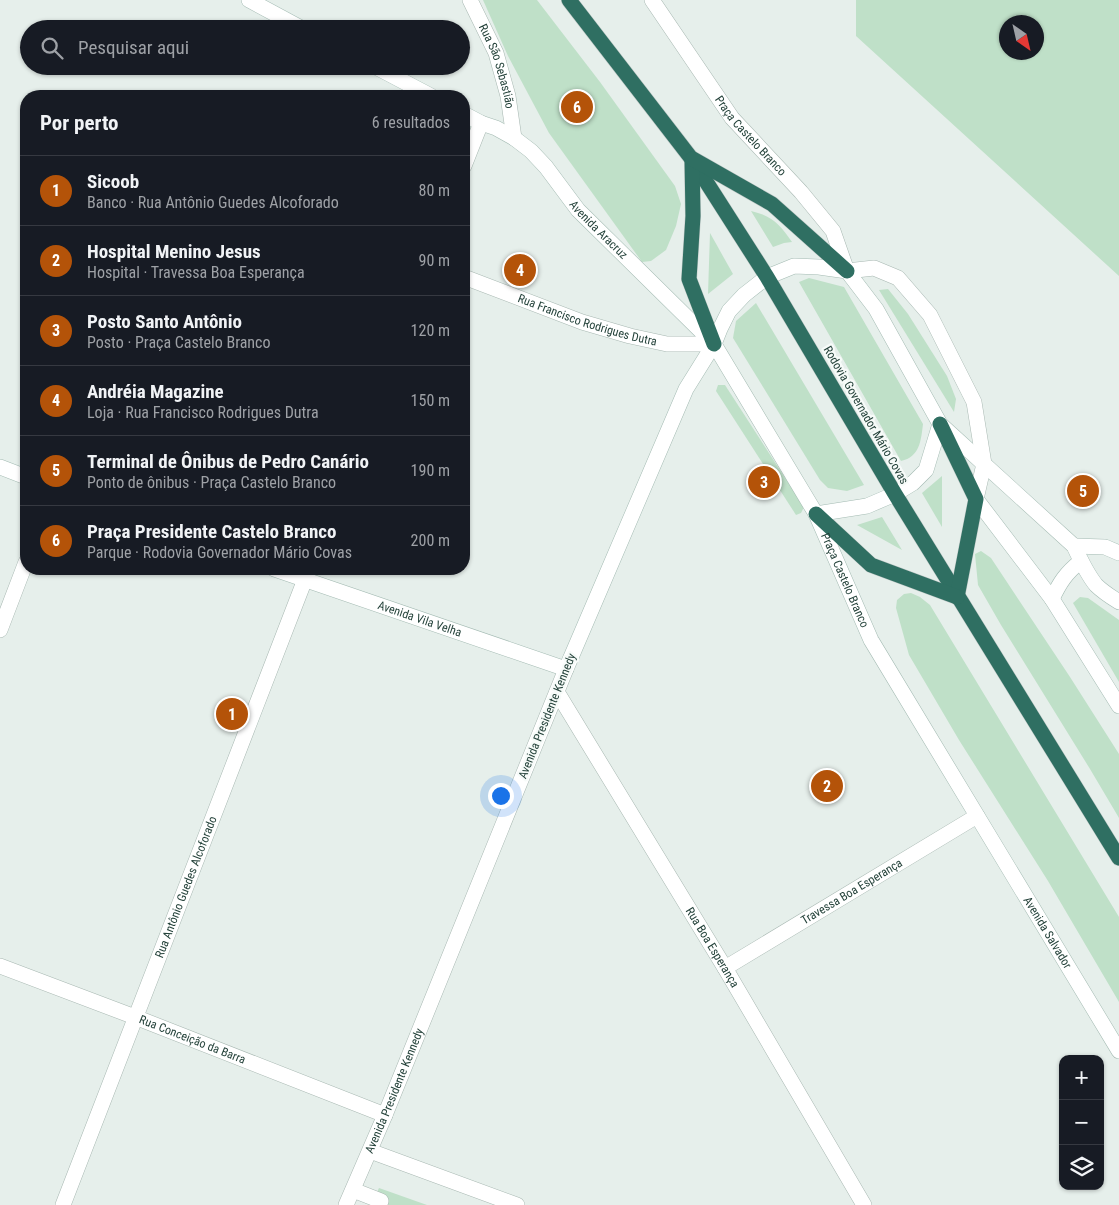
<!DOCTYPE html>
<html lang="pt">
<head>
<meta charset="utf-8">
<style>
  :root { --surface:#171b24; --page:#242831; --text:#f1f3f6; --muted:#9ea1a6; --line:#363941; --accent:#b45309 }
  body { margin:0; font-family:"Roboto Condensed",sans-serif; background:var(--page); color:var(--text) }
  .controls { position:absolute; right:15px; bottom:15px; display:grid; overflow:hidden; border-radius:10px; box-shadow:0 1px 4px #0004 }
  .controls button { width:45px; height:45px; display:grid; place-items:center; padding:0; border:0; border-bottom:1px solid var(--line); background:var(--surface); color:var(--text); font:25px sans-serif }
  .compass { position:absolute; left:999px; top:15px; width:45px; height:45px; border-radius:50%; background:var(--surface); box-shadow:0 1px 4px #0004; rotate:146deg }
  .you { position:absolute; left:500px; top:795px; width:18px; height:18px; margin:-12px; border:4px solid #fff; border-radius:50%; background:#1a73e8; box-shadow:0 0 0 8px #1a73e833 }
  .badge { display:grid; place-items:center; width:32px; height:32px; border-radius:50%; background:var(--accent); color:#fff; font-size:16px; font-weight:700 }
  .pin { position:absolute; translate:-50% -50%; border:2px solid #fff; box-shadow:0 1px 5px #0006 }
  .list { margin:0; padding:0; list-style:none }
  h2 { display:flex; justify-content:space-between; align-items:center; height:65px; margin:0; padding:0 20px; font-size:21px }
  h2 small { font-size:16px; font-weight:400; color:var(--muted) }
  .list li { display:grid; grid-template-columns:32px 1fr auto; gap:15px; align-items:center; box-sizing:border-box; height:70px; padding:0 20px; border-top:1px solid var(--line) }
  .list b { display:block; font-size:19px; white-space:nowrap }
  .list p { margin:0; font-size:16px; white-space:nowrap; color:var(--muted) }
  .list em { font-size:16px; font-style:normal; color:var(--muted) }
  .icon { flex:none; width:28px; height:28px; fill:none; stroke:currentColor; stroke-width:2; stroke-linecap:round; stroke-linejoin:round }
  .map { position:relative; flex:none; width:1119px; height:1205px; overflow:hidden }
  .search { position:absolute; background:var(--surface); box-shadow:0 1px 4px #0004; left:20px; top:20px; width:450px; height:55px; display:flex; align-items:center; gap:12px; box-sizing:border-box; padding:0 18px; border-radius:28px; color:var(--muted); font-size:19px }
  .panel { position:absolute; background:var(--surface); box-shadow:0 1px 4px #0004; left:20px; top:90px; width:450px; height:485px; border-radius:20px }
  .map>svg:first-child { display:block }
  .green { fill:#bfe0c8; fill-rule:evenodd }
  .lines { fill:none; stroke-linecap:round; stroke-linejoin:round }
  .street-casing { stroke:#a8b8b2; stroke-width:16 }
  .secondary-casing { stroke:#a4bbb3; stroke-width:16 }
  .highway-casing { stroke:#c2cac8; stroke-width:16 }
  .street { stroke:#fff; stroke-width:15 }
  .secondary { stroke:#fff; stroke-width:15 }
  .highway { stroke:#2f6f62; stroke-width:15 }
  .labels { text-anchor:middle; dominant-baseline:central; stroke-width:4.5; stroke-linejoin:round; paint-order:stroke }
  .street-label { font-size:12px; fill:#24423a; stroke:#f7fbf9 }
</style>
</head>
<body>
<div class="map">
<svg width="1119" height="1205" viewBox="0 0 1119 1205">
  <rect width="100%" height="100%" fill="#e6efeb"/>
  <g class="green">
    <polygon points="483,0 537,0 600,82 675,186 681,204 676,226 666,250 651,261 642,262 549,133 508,56"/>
    <path d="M856,0H1119V276L856,36ZM1006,22H1036V52H1006Z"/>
    <path d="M751,211C773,216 780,225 792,242L784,243L773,247Z"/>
    <polygon points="710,233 733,274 708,294"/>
    <path d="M809,278L844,287L923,424C921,440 920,457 901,461L799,282Z"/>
    <polygon points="888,289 908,314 947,376 956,399 954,412 879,290"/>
    <polygon points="756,303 864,485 847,491 828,488 820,480 733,338 736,321"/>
    <polygon points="718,385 725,385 804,507 801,513 796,515 716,391"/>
    <polygon points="942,476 942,527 922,493"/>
    <polygon points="882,517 902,550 857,525"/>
    <polygon points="981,551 991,558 1070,677 1119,754 1119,818 1090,769 1001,625 978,585 975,554"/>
    <polygon points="911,593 920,597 930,605 1119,917 1119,1002 1048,881 959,740 909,655 896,608 897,600 904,594"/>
    <polygon points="1080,597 1088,598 1119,620 1119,682 1073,603"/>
    <polygon points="379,1188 427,1205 371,1205"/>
  </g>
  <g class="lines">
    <defs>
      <g id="street">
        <path id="s1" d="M470,0L496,53L508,96L514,138"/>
        <path id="s2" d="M652,0L732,118L801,192L833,231L847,271L874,268L898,278L930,315L974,402L984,464L976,499"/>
        <polyline points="464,166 481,123"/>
        <path id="s3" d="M464,277L582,322L630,336L667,344H714"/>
        <polyline points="0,630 26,562"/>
        <path id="s4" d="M557,692L725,968L864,1205"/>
        <path id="s5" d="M0,966L135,1017L385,1115"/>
        <path id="s6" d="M725,968L977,816"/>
        <polyline points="370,1151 517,1205"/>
        <polyline points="353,1190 381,1201"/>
        <path id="s7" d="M63,1205L309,569"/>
        <path id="s8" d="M346,1205L385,1115L566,669"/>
      </g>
      <g id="secondary">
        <polyline points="249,0 303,29"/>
        <polyline points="374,66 431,96"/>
        <path id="s9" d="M464,114L481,123L496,128L514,138L531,151L546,167L578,210L714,344L816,514L871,640L1119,1051"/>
        <polyline points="0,467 26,477"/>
        <polyline points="976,499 1052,599 1119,706"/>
        <polyline points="816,514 867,506 895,494 913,483 926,470 940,424"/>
        <polyline points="1074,546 1105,547 1119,553"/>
        <path id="s10" d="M274,569L566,669L686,389L714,344L720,329L729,311L744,295L767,277L794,266L819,267L847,271L876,309L940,424L1074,546C1080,559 1087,574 1096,585C1103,592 1111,597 1119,602"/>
        <path d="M1052,599C1060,582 1066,573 1081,561"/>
      </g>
      <g id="highway">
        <polyline points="569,0 691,158 767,277 895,494 1119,858"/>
        <polyline points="692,159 693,216 689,279 714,344"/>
        <polyline points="693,159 772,204 847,271"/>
        <polyline points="940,424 976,499 957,597"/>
        <polyline points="816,514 871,565 957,597"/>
      </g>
    </defs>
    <use href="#street" class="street-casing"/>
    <use href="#secondary" class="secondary-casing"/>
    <use href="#highway" class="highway-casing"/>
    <use href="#street" class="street"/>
    <use href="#secondary" class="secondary"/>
    <use href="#highway" class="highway"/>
  </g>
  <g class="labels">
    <g class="street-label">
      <text stroke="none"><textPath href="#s1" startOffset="72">Rua São Sebastião</textPath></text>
      <text stroke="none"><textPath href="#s2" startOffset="168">Praça Castelo Branco</textPath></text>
      <text stroke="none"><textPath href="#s9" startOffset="181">Avenida Aracruz</textPath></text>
      <text stroke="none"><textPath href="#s3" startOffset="131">Rua Francisco Rodrigues Dutra</textPath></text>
      <text transform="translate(866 415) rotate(60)">Rodovia Governador Mário Covas</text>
      <text stroke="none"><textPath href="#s9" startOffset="614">Praça Castelo Branco</textPath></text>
      <text stroke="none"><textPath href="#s10" startOffset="154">Avenida Vila Velha</textPath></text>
      <text transform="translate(547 716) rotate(-68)">Avenida Presidente Kennedy</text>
      <text stroke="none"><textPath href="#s7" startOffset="341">Rua Antônio Guedes Alcoforado</textPath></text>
      <text stroke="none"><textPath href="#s6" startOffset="148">Travessa Boa Esperança</textPath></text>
      <text stroke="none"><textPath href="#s9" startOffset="1021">Avenida Salvador</textPath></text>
      <text stroke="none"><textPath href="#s4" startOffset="299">Rua Boa Esperança</textPath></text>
      <text stroke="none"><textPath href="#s5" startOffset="206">Rua Conceição da Barra</textPath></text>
      <text stroke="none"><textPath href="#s8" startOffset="124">Avenida Presidente Kennedy</textPath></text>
    </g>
  </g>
</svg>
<div class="controls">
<button>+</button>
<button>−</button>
<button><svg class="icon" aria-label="layers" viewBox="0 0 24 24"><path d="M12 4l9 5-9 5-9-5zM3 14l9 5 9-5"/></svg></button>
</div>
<svg class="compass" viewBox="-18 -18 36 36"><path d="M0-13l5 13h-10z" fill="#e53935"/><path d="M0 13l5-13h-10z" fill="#9ea1a6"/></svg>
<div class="you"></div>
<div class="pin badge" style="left:232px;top:714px">1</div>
<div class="pin badge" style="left:827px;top:786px">2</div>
<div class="pin badge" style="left:764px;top:482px">3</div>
<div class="pin badge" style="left:520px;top:270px">4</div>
<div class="pin badge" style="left:1083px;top:491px">5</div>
<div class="pin badge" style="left:577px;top:107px">6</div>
<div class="search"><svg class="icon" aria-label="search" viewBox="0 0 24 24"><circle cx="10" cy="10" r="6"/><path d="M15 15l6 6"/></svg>Pesquisar aqui</div>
<section class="panel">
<h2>Por perto<small>6 resultados</small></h2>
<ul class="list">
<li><span class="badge">1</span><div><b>Sicoob</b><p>Banco · Rua Antônio Guedes Alcoforado</p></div><em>80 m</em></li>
<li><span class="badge">2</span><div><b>Hospital Menino Jesus</b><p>Hospital · Travessa Boa Esperança</p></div><em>90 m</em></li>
<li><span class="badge">3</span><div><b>Posto Santo Antônio</b><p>Posto · Praça Castelo Branco</p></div><em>120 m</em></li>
<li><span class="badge">4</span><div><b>Andréia Magazine</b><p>Loja · Rua Francisco Rodrigues Dutra</p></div><em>150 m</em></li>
<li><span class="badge">5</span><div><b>Terminal de Ônibus de Pedro Canário</b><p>Ponto de ônibus · Praça Castelo Branco</p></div><em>190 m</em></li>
<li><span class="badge">6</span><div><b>Praça Presidente Castelo Branco</b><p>Parque · Rodovia Governador Mário Covas</p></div><em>200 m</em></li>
</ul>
</section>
</div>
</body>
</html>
